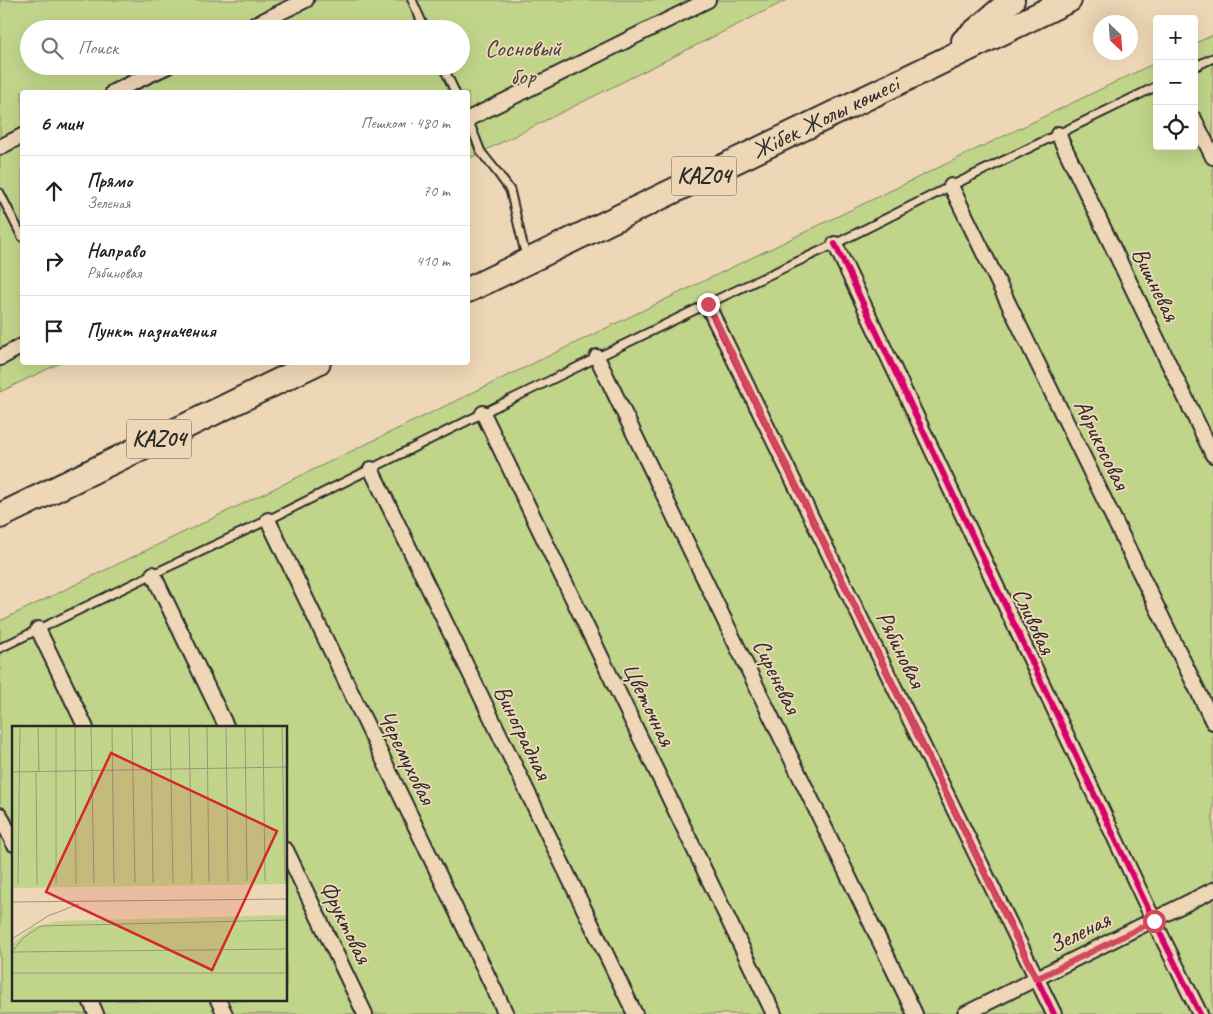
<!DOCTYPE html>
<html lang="ru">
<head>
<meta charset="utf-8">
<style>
  :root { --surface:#fff; --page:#f6f6f6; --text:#222; --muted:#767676; --line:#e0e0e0 }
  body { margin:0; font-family:Caveat,sans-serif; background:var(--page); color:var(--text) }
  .controls { position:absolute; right:15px; top:15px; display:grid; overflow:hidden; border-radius:5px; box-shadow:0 5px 20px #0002 }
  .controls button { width:45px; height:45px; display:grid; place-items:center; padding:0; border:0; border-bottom:1px solid var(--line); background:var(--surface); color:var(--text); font:25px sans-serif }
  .compass { position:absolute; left:1093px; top:15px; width:45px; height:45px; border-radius:50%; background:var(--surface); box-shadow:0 5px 20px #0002; rotate:155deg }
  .stop { position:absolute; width:15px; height:15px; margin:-11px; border:4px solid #d1495b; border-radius:50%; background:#fff }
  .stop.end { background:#d1495b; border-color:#fff; box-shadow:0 1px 5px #0008 }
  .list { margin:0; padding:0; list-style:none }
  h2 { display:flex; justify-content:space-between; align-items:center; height:65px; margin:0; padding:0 20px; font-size:21px }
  h2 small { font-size:16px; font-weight:400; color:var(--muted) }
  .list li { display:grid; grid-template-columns:32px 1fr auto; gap:15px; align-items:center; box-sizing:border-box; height:70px; padding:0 20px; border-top:1px solid var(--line) }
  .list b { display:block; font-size:19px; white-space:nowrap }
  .list p { margin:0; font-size:16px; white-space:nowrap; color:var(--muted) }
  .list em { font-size:16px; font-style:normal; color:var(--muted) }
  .icon { flex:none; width:28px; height:28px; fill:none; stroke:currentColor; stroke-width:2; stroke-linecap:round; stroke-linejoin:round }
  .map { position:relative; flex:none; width:1213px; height:1014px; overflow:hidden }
  .search { position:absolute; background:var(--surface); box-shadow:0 5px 20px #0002; left:20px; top:20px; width:450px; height:55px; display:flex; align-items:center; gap:12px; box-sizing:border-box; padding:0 18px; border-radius:28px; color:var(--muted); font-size:19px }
  .panel { position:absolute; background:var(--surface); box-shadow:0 5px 20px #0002; left:20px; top:90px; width:450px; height:275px; border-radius:5px }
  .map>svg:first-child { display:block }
  .green { fill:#c1d58a; stroke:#76805a; fill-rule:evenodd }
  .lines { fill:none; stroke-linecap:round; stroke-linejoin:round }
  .service-casing { stroke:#2b2b2b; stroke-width:11 }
  .minor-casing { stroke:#2b2b2b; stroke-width:18 }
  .trunk-casing { stroke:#2b2b2b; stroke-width:28 }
  .service { stroke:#eed7b6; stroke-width:7 }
  .minor { stroke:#eed7b6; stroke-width:14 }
  .trunk { stroke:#eed7b6; stroke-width:24 }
  .cycleway-casing { stroke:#eed7b6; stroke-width:9 }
  .cycleway { stroke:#d6006c; stroke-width:6 }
  .route { stroke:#d1495b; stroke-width:6 }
  .labels { text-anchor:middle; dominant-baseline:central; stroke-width:4; stroke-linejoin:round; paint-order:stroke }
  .shield { fill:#eed7b6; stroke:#665f55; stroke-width:1 }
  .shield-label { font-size:22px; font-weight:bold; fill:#2b2b2b }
  .park-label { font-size:24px; fill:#424439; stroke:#eed7b6 }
  .street-label { font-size:24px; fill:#2b2b2b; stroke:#eed7b6 }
  .inset-road { fill:none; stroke:#a0927e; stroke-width:1 }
  .view { fill:#d62828; fill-opacity:0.15; stroke:#d62828; stroke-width:2.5 }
  .inset-edge { fill:none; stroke:#2b2b2b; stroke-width:2.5 }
</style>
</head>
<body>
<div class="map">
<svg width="1213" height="1014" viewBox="0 0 1213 1014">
  <rect width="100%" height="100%" fill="#eed7b6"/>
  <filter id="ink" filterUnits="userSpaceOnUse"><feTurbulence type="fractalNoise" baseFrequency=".02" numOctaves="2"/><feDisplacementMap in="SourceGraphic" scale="10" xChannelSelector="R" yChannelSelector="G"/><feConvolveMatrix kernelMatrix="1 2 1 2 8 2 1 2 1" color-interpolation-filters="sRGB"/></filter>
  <g filter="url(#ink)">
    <g class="green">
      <path d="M0,0H787L468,159V92H22V362L60,363L0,392ZM29,29H461V66H29Z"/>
      <path d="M1213,35V1014H0V621L1157,62V146H1194V44ZM14,728H286V1000H14Z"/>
    </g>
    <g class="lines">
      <defs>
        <g id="service">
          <polyline points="412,0 425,29"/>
          <polyline points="443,66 455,92"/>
          <polyline points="1194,67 1213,58"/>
          <polyline points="468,119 481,152 497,172 510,190 526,257"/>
          <polyline points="0,193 22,237"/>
          <polyline points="0,648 153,574 268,520 483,413 707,304 835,244 951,186 1157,86"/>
        </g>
        <g id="minor">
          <polyline points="246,29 306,0"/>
          <polyline points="113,92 168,66"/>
          <polyline points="468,119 708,0"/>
          <polyline points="1194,119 1213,157"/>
          <polyline points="1058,134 1213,455"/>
          <polyline points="0,147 22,136"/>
          <polyline points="951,186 1213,722"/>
          <polyline points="835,244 1154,921 1200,1014"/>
          <polyline points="707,304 1054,1014"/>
          <polyline points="597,357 915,1014"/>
          <polyline points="0,358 22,346"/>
          <polyline points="483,413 774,1014"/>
          <polyline points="371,469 635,1014"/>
          <polyline points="268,520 506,1014"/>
          <polyline points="153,574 227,728"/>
          <polyline points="38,629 86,728"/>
          <polyline points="0,815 14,844"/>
          <polyline points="286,850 365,1014"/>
          <polyline points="90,1000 96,1014"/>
          <polyline points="218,1000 225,1014"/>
          <polyline points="965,1014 1213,890"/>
        </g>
        <g id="trunk">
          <polyline points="964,41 1012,0"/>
          <polyline points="468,290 1069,0"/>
          <polyline points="0,516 318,362"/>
        </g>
      </defs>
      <use href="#service" class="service-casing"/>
      <use href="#minor" class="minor-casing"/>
      <use href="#trunk" class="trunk-casing"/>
      <use href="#service" class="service"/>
      <use href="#minor" class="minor"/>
      <use href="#trunk" class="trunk"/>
      <defs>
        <g id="cycleway">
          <polyline points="835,244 1154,921 1200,1014"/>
          <polyline points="707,304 1054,1014"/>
        </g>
      </defs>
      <use href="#cycleway" class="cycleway-casing"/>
      <use href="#cycleway" class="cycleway"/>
    </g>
  </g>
  <g class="lines" filter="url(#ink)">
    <polyline class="route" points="708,304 1036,979 1154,921"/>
  </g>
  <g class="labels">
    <g class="shield">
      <rect x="671.5" y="156.5" width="65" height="39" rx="4"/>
      <rect x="126.5" y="419.5" width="65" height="39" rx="4"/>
    </g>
    <g class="shield-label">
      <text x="704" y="176">KАZ04</text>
      <text x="159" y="439">KАZ04</text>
    </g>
    <g class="park-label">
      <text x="523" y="48">Сосновый<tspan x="523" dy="28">бор</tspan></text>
    </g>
    <g class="street-label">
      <text transform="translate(825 117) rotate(-26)">Жібек Жолы көшесі</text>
      <text transform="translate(1156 284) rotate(64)">Вишневая</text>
      <text transform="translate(1102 444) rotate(64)">Абрикосовая</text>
      <text transform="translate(1034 621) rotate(65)">Сливовая</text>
      <text transform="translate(901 649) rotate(64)">Рябиновая</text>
      <text transform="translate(777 676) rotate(64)">Сиреневая</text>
      <text transform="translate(649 704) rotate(64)">Цветочная</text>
      <text transform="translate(523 732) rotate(64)">Виноградная</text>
      <text transform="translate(407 757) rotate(64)">Черемуховая</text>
      <text transform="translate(346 922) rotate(64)">Фруктовая</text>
      <text transform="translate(1079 932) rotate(-26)">Зеленая</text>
    </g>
  </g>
  <g transform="translate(12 726)">
    <rect width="275" height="275" fill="#eed7b6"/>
    <path d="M0,0H275V158L0,162ZM275,189V275H0V218L21,201L47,195Z" fill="#c1d58a"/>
    <path class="inset-road" d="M26,0L27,45M44,0V158M63,0L64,158M79,0L82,158M100,0L102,157M120,0L123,157M139,0L141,157M158,0L161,157M177,0L180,156M195,0L197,156M214,0L216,156M233,0L235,155M251,0L253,155M270,0L273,155M0,46L275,41M24,46L25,159M6,158L8,0M0,176L275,173M0,213L36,190L67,178M0,226L11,212L29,200L275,194M0,226L275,223M0,247H275"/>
    <path class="view" d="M99,27L265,105L200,244L34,166Z"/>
    <rect width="275" height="275" class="inset-edge"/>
  </g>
</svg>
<div class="controls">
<button>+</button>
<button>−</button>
<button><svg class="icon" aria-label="locate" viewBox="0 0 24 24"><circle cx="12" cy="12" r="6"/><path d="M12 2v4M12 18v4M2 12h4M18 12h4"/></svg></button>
</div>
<svg class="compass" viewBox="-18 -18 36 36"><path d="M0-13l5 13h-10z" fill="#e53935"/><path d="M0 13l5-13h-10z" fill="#767676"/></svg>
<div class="stop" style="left:1154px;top:921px"></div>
<div class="stop end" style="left:708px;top:304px"></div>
<div class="search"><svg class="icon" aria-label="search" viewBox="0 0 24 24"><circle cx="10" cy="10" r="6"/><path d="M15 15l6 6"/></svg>Поиск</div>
<section class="panel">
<h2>6 мин<small>Пешком · 480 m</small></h2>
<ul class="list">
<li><svg class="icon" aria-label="ahead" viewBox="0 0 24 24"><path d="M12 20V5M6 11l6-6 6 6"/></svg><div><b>Прямо</b><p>Зеленая</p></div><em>70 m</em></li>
<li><svg class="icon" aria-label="right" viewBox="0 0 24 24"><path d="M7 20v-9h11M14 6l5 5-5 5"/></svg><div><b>Направо</b><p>Рябиновая</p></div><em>410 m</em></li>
<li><svg class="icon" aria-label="arrive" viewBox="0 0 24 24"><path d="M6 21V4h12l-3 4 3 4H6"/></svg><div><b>Пункт назначения</b></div></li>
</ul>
</section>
</div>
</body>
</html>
